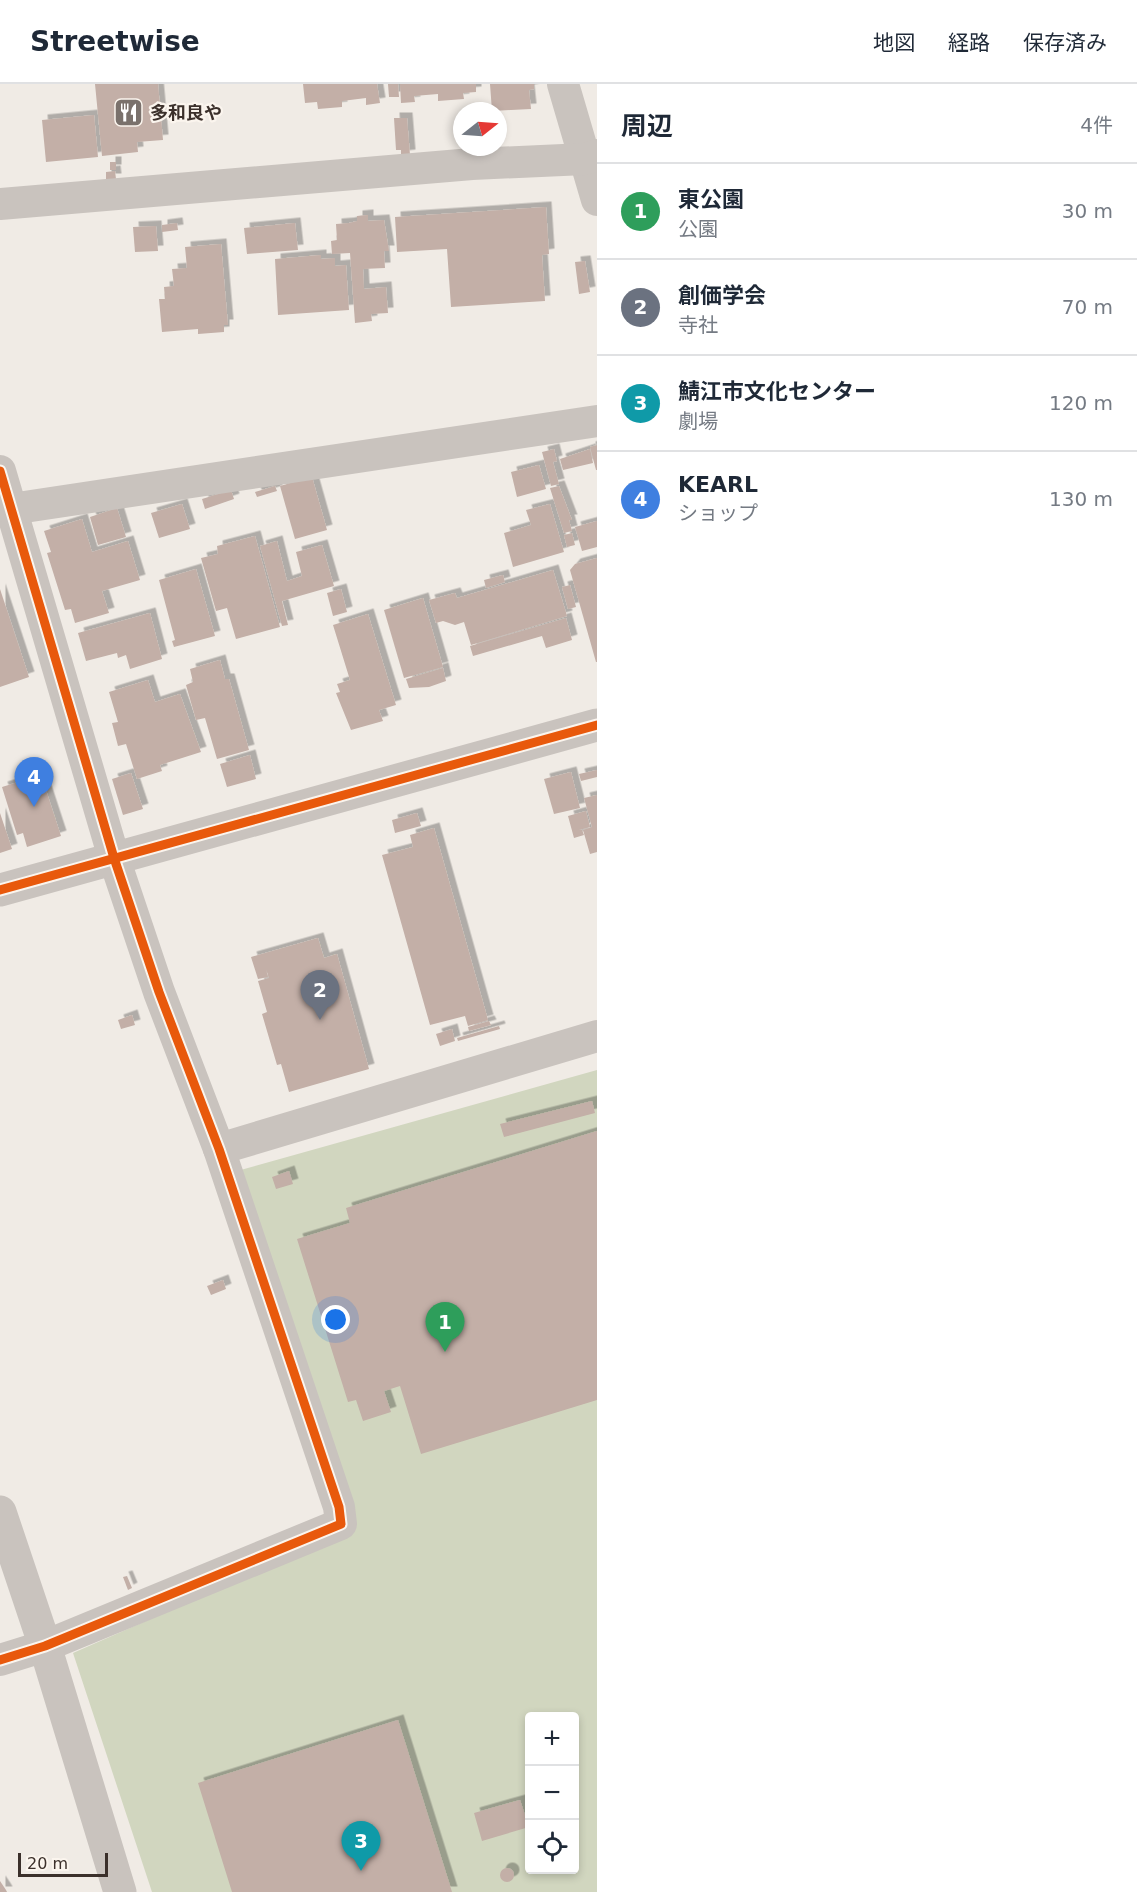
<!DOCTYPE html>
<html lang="ja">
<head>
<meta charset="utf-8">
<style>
  :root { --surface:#fff; --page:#f6f6f7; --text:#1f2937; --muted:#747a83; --line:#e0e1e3; --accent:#0f766e }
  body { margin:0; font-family:"DejaVu Sans","Noto Sans JP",sans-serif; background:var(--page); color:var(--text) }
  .controls { position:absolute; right:18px; bottom:18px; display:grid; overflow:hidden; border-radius:6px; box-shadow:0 3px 9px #0003 }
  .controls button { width:54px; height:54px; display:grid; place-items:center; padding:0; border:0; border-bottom:2px solid var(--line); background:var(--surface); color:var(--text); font:30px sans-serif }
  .compass { position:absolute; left:453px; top:18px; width:54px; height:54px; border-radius:50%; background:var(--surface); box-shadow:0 3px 9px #0003; rotate:73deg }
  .scale { position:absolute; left:18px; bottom:15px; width:90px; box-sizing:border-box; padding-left:6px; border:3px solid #3b302b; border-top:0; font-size:16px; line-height:21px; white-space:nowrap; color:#3b302b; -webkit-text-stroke:4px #fbf5ee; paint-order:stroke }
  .you { position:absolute; left:336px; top:1236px; width:21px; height:21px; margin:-15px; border:4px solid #fff; border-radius:50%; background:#1a73e8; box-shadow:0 0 0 9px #1a73e833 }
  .badge { display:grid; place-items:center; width:39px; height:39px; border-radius:50%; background:var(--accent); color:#fff; font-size:20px; font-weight:700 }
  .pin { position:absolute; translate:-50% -50px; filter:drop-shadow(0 2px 3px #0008) }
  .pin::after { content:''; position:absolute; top:32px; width:21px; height:18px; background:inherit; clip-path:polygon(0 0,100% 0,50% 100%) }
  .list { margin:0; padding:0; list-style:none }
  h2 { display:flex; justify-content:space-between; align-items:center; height:78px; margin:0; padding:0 24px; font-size:26px }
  h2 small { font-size:20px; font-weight:400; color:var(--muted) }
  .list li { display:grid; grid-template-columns:39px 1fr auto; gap:18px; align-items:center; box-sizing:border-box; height:96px; padding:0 24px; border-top:2px solid var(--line) }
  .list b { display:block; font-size:22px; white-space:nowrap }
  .list p { margin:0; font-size:20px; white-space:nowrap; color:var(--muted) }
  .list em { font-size:20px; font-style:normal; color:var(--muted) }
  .icon { flex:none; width:33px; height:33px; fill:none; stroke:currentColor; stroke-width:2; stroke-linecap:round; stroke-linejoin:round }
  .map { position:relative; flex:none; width:597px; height:1808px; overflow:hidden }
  header { display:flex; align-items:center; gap:36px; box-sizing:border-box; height:84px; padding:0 30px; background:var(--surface); border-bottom:2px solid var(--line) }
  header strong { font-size:28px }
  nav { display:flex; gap:33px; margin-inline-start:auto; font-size:21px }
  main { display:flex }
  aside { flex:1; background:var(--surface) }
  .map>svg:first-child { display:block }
  .green { fill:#d1d6bf; fill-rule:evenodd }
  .building { fill:#c3afa7; filter:url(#shadow) }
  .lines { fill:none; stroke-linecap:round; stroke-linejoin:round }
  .minor { stroke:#c9c3be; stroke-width:32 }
  .tertiary { stroke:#c9c3be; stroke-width:33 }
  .cycleway-casing { stroke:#fbf5ee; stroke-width:13 }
  .cycleway { stroke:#e8590c; stroke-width:9 }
  .labels { text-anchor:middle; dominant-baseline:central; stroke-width:4.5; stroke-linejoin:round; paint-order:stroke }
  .poi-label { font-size:18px; font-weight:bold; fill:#3b302b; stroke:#fbf5ee; text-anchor:start }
</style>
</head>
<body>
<header>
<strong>Streetwise</strong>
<nav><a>地図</a><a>経路</a><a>保存済み</a></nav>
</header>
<main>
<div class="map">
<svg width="597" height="1808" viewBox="0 0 597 1808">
  <defs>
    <filter id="shadow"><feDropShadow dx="5.5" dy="-5.5" stdDeviation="0" flood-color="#0004"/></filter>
  </defs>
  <rect width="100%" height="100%" fill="#f0ebe5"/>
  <path class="green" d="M597,986V1808H152L73,1569L347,1449L237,1087ZM530,1632H574V1786H530Z"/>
  <g class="building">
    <polygon points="95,0 158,0 163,56 137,58 138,68 102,72"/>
    <polygon points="303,0 377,0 380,19 366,21 366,14 342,17 342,23 318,25 317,18 305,19"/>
    <polygon points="388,0 398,0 399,13 389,13"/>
    <polygon points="400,0 476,0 476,8 463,9 464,15 438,17 438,10 414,12 415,18 401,19"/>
    <polygon points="490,0 534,0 534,5 529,6 531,25 492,27"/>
    <polygon points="94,31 98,73 46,78 42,36"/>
    <polygon points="394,34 407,34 410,71 401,72 401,66 396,66"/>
    <rect x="110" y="78" width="6" height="8"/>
    <polygon points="115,87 116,95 106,95 106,88"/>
    <polygon points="546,123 549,170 542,171 545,217 451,223 447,165 397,168 395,133"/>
    <polygon points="368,131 368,137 384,136 389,167 384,167 385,184 363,185 364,205 386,203 388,229 371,230 372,237 355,239 350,169 332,170 331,157 337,156 336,140 349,139 357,137 357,132"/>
    <polygon points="177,139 178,146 162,148 162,141"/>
    <polygon points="295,139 298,166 247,170 244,144"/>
    <polygon points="156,142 158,167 135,168 133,143"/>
    <polygon points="221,160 228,241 224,241 224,248 198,250 198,245 162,248 159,215 165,215 164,203 174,202 172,185 187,184 185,163"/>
    <polygon points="321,171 321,175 335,174 335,182 346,181 349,226 278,231 275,175"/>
    <polygon points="585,177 590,208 579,210 575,178"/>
    <polygon points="597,361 597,386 596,386 590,363"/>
    <polygon points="554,365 557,377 553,378 559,400 551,402 542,368"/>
    <polygon points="590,365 593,379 563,386 560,375"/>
    <polygon points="539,381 546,405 517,413 511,388"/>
    <polygon points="312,393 327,446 295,455 280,402"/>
    <polygon points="275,402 277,407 257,413 255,408"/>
    <polygon points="559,402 572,436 569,436 572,447 564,449 550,404"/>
    <polygon points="231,406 234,415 205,425 202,415"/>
    <polygon points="182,420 190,445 159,454 151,429"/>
    <polygon points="550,420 564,468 513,483 504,449 531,441 526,426"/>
    <polygon points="117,424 126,453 98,461 90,433"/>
    <polygon points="82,435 92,468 128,457 140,496 102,507 109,529 75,539 71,525 65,526 47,469 51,468 44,447"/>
    <polygon points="597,437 597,463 582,467 575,443"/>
    <polygon points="572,449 575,461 567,463 564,451"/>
    <polygon points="255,452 280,543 236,555 227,524 216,527 201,474 218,470 217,462"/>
    <polygon points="277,457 287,497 302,492 296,468 322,461 334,502 282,517 288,541 282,542 260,462"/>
    <polygon points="597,474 597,578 596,578 570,486 575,480"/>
    <polygon points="196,485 215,552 174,563 172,557 175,556 159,496"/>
    <polygon points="553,486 567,532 471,561 464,538 455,541 443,537 436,539 429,516 455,509 457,514"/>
    <polygon points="503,491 505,498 486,504 484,496"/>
    <polygon points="570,501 576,523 568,525 562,503"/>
    <polygon points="0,505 29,593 0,603"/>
    <polygon points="341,505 347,528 333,532 327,509"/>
    <polygon points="423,514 443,583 404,594 384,526"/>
    <polygon points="150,529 162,575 130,585 126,571 118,574 117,569 86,577 78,549"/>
    <polygon points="368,530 396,621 379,626 383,637 351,646 336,609 340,608 337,600 350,596 333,541"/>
    <polygon points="566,534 572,556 546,564 542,552 473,572 470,562"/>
    <polygon points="220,576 225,595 229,595 249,666 217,675 205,634 196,636 186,601 193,598 190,585"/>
    <polygon points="443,584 446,597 429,603 409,604 406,595"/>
    <polygon points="148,596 155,618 180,610 201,668 160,681 162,687 137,695 126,660 118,662 112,639 118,638 109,608"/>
    <polygon points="250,671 256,695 227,703 220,680"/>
    <polygon points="597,686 597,693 581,697 579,690"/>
    <polygon points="571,688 580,724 554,730 544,695"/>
    <polygon points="131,689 143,725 123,731 112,695"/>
    <polygon points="41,691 61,752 27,763 23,749 17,751 2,703"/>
    <polygon points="597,711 597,768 590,770 583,746 592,743 584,714"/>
    <polygon points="586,727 590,743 579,746 582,746 584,751 574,754 568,732"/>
    <polygon points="0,729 12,765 0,769"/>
    <polygon points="417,729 421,742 395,749 392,736"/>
    <polygon points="434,744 488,936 468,942 465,932 430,941 382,771 413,763 410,751"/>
    <polygon points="318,854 324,874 337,870 369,985 289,1008 281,980 277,981 262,930 267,928 258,897 269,894 266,885 268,893 258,895 251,873"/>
    <polygon points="132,931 135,941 121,945 118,936"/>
    <polygon points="489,937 491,941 469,947 468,943"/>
    <polygon points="499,942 500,945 458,957 457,954"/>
    <polygon points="452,945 455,957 440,962 436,950"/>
    <polygon points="592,1017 595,1029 504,1053 500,1040"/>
    <polygon points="597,1047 597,1316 421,1370 400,1302 384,1307 391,1328 363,1337 356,1316 348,1318 297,1155 350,1139 346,1124"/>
    <polygon points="289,1087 293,1100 276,1105 272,1093"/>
    <polygon points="223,1196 226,1205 211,1211 207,1202"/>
    <polygon points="127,1492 132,1504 128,1506 123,1493"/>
    <polygon points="398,1636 452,1808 232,1808 198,1699"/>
    <polygon points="520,1716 529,1743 482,1757 474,1729"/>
    <circle cx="507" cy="1791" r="7"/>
    <polygon points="0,1797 6,1806 7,1808 0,1808"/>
  </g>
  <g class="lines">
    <g class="minor">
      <polyline points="563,0 597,116"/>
      <polyline points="0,120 472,80 585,75 597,71"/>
      <polyline points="0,387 114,774 159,908 219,1065 339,1423 341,1440 45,1562 0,1576"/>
      <polyline points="11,425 597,337"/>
      <polyline points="219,1065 597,952"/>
    </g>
    <g class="tertiary">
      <polyline points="0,806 597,641"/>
      <polyline points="0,1428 45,1562 120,1808"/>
    </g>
    <defs>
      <g id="cycleway">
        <polyline points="0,387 114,774 159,908 219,1065 339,1423 341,1440 45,1562 0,1576"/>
        <polyline points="0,806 597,641"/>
      </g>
    </defs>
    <use href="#cycleway" class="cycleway-casing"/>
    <use href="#cycleway" class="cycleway"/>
  </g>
  <defs>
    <symbol id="restaurant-square" viewBox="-11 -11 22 22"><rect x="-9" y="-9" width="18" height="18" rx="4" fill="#7a716c" stroke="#fbf5ee"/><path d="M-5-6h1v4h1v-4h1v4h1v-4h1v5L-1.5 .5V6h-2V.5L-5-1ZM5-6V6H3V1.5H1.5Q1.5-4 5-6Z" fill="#fff"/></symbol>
  </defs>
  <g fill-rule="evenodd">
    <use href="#restaurant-square" x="112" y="12" width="33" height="33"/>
  </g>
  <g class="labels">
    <g class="poi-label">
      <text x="150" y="28">多和良や</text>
    </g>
  </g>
</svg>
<div class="controls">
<button>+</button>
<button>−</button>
<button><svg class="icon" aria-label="locate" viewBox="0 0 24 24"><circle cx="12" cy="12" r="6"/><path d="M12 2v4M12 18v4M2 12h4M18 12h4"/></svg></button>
</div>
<svg class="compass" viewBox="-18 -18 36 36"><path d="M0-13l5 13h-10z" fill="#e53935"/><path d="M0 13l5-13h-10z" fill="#747a83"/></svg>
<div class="scale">20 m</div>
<div class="you"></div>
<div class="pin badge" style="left:445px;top:1268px;background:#2e9e5b">1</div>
<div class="pin badge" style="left:320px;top:936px;background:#6b7280">2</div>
<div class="pin badge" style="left:361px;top:1787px;background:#0f9aa8">3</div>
<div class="pin badge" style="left:34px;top:723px;background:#3f7fe0">4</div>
</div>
<aside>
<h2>周辺<small>4件</small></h2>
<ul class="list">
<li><span class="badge" style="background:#2e9e5b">1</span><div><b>東公園</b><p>公園</p></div><em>30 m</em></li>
<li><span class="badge" style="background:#6b7280">2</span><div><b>創価学会</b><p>寺社</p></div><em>70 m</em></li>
<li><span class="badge" style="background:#0f9aa8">3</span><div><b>鯖江市文化センター</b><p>劇場</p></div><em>120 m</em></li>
<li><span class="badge" style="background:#3f7fe0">4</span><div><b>KEARL</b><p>ショップ</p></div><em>130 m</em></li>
</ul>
</aside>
</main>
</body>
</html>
